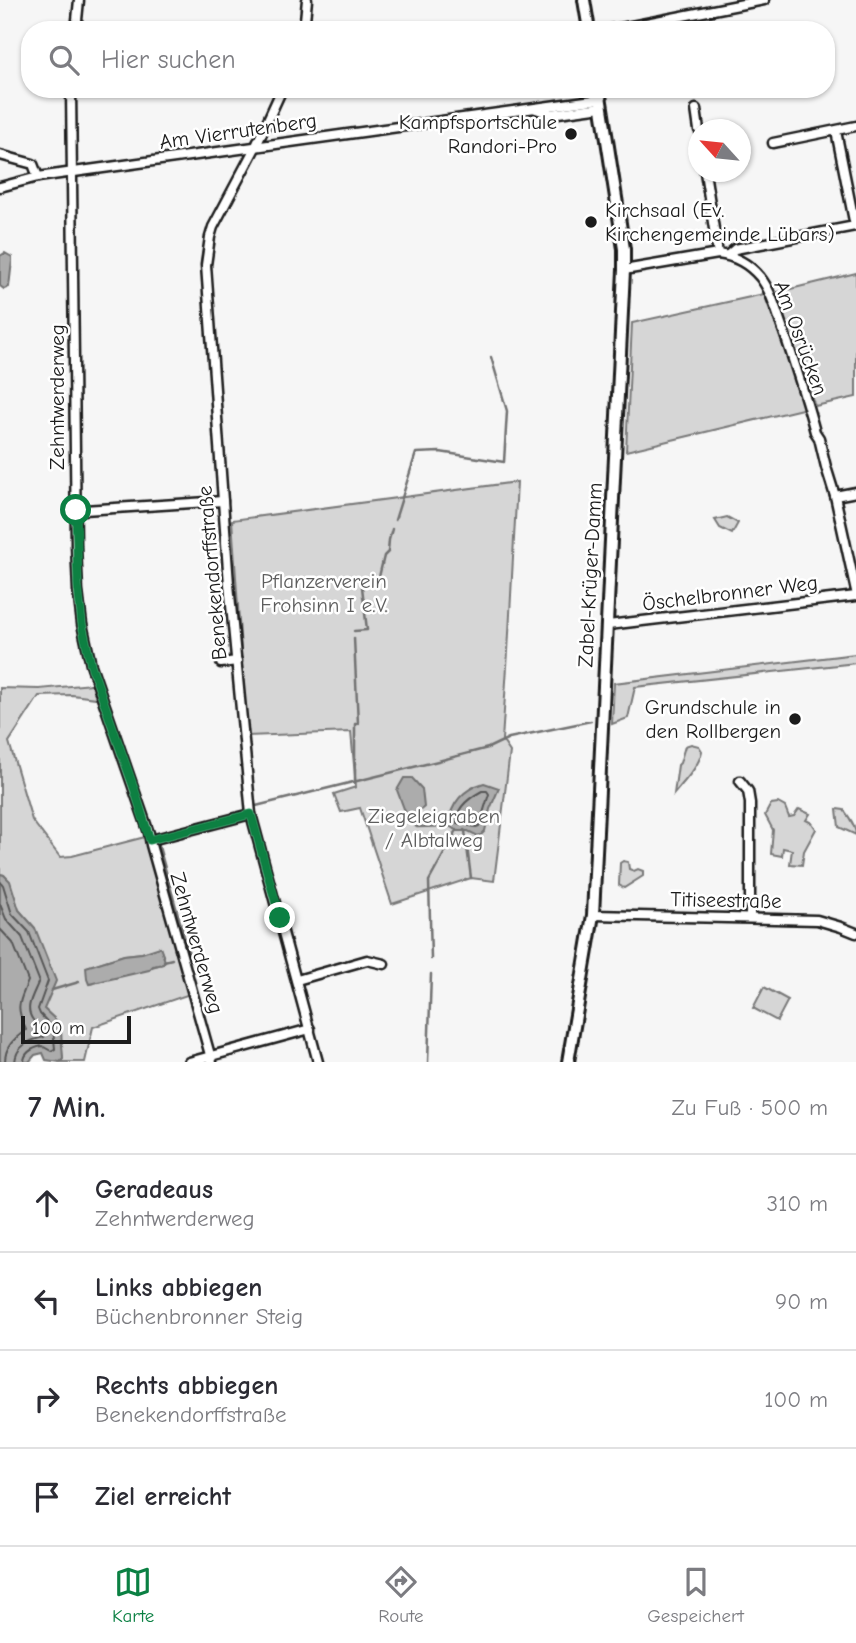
<!DOCTYPE html>
<html lang="de">
<head>
<meta charset="utf-8">
<style>
  :root { --surface:#fff; --page:#f7f7f7; --text:#2b2b33; --muted:#7c7c81; --line:#e1e1e2; --accent:#0b8043 }
  body { margin:0; font-family:"Comic Neue",sans-serif; background:var(--page); color:var(--text) }
  .compass { position:absolute; left:688px; top:119px; width:63px; height:63px; border-radius:50%; background:var(--surface); box-shadow:0 2px 5px #0004; rotate:297deg }
  .scale { position:absolute; left:21px; bottom:18px; width:110px; box-sizing:border-box; padding-left:7px; border:4px solid #1c1c1c; border-top:0; font-size:19px; line-height:24px; white-space:nowrap; color:#1c1c1c; -webkit-text-stroke:5px #fff; paint-order:stroke }
  .stop { position:absolute; width:21px; height:21px; margin:-16px; border:5px solid #0b8043; border-radius:50%; background:#fff }
  .stop.end { background:#0b8043; border-color:#fff; box-shadow:0 2px 7px #0008 }
  .list { margin:0; padding:0; list-style:none }
  h2 { display:flex; justify-content:space-between; align-items:center; height:91px; margin:0; padding:0 28px; font-size:30px }
  h2 small { font-size:23px; font-weight:400; color:var(--muted) }
  .list li { display:grid; grid-template-columns:46px 1fr auto; gap:21px; align-items:center; box-sizing:border-box; height:98px; padding:0 28px; border-top:2px solid var(--line) }
  .list b { display:block; font-size:26px; white-space:nowrap }
  .list p { margin:0; font-size:23px; white-space:nowrap; color:var(--muted) }
  .list em { font-size:23px; font-style:normal; color:var(--muted) }
  .icon { flex:none; width:38px; height:38px; fill:none; stroke:currentColor; stroke-width:2; stroke-linecap:round; stroke-linejoin:round }
  .map { position:relative; flex:none; width:856px; height:1062px; overflow:hidden }
  .search { position:absolute; background:var(--surface); box-shadow:0 2px 5px #0004; left:21px; right:21px; top:21px; height:77px; display:flex; align-items:center; gap:18px; box-sizing:border-box; padding:0 24px; border-radius:28px; color:var(--muted); font-size:26px }
  .sheet { height:483px; background:var(--surface) }
  nav { display:flex; justify-content:space-around; align-items:center; box-sizing:border-box; height:98px; border-top:2px solid var(--line); background:var(--surface); font-size:19px; color:var(--muted) }
  nav a { display:grid; justify-items:center; gap:4px }
  nav .on { color:var(--accent) }
  .map>svg:first-child { display:block }
  .green { fill:#d6d6d6; stroke:#797979; stroke-width:2; fill-rule:evenodd }
  .water { fill:#acacac; stroke:#727272; stroke-width:2 }
  .lines { fill:none; stroke-linecap:round; stroke-linejoin:round }
  .shore { stroke:#565656; stroke-width:2 }
  .stream { stroke:#727272; stroke-width:2.5 }
  .minor-casing { stroke:#1c1c1c; stroke-width:13 }
  .tertiary-casing { stroke:#1c1c1c; stroke-width:16 }
  .minor { stroke:#fff; stroke-width:8 }
  .tertiary { stroke:#fff; stroke-width:10 }
  .route { stroke:#0b8043; stroke-width:9 }
  .poi-dot { fill:#1c1c1c; stroke:#fff; stroke-width:2.5 }
  .labels { text-anchor:middle; dominant-baseline:central; stroke-width:5; stroke-linejoin:round; paint-order:stroke }
  .poi-label { font-size:21px; fill:#1c1c1c; stroke:#fff; text-anchor:end }
  .street-label { font-size:21px; fill:#1c1c1c; stroke:#fff }
  .park-label { font-size:21px; fill:#5d5d5d; stroke:#fff }
</style>
</head>
<body>
<div class="map">
<svg width="856" height="1062" viewBox="0 0 856 1062">
  <rect width="100%" height="100%" fill="#f6f6f6"/>
  <filter id="ink" filterUnits="userSpaceOnUse"><feTurbulence type="fractalNoise" baseFrequency=".0143" numOctaves="2"/><feDisplacementMap in="SourceGraphic" scale="14" xChannelSelector="R" yChannelSelector="G"/><feConvolveMatrix kernelMatrix="1 2 1 2 8 2 1 2 1" color-interpolation-filters="sRGB"/></filter>
  <g filter="url(#ink)">
    <g class="green">
      <polygon points="856,273 856,397 815,406 774,293"/>
      <polygon points="764,294 806,408 626,451 632,323"/>
      <polygon points="517,482 508,652 502,740 510,752 494,881 471,878 392,904 360,808 341,812 334,794 356,787 351,732 247,736 232,520"/>
      <polygon points="727,517 738,523 732,534 720,528 715,520"/>
      <polygon points="856,654 856,663 635,687 628,718 612,724 614,683"/>
      <path d="M92,684L96,698L72,695L39,696L9,742L32,820L60,857L72,856L145,837L188,993L187,995L93,1027L85,1062H60L63,1059L59,1023L44,1009L35,928L19,910L9,881L4,875L0,874V688L39,689ZM160,948L164,958L163,964L90,984L87,967L124,955L142,953Z"/>
      <path d="M691,744L699,746L702,751C699,767 684,781 674,794L678,765L680,763L685,746Z"/>
      <polygon points="778,803 785,807 789,817 794,816 799,809 810,814 806,820 812,823 816,829 804,851 802,865 790,864 792,850 783,848 782,856 771,854 773,830 765,815 771,804"/>
      <path d="M837,809L844,810C849,817 856,826 856,835L839,827Z"/>
      <polygon points="623,861 628,862 629,869 634,871 638,869 643,871 643,876 624,888 619,885 620,863"/>
      <polygon points="764,987 788,1000 777,1021 753,1008"/>
    </g>
    <g class="water">
      <polygon points="5,253 12,257 12,261 9,287 4,289 0,286 0,256"/>
      <polygon points="404,778 412,778 422,789 424,807 412,817 409,822 397,790"/>
      <path d="M484,783L499,788L490,809L485,831L481,835L478,836L468,831H457L448,825C451,804 463,789 484,783Z"/>
      <polygon points="0,874 4,875 10,881 19,910 35,928 56,981 44,1009 59,1023 61,1031 63,1059 60,1062 46,1060 43,1053 35,1055 29,1062 0,1062"/>
      <polygon points="160,947 165,961 163,964 153,966 149,970 89,984 87,979 86,967 124,955 142,953"/>
    </g>
    <g class="lines">
      <g class="shore">
        <path d="M482,791H487L489,794L479,826L476,827L457,823C455,808 469,798 482,791Z"/>
        <path d="M0,881L3,885L12,914L29,932L48,981L38,1009L40,1014L53,1028L55,1049L51,1051L42,1046C33,1048 24,1052 24,1062"/>
        <path d="M0,904L6,919L22,937L39,980C35,993 23,1007 33,1020C37,1025 42,1029 45,1034L44,1037C29,1040 16,1046 15,1062"/>
        <path d="M0,929L13,943L28,981C19,1004 15,1005 26,1030C14,1039 5,1046 5,1062"/>
      </g>
      <g class="stream">
        <polyline points="395,520 416,453 440,452 504,462 507,411 491,357"/>
        <polyline points="374,578 379,577 384,556 388,552 389,540 392,529"/>
        <polyline points="354,631 367,630 362,587"/>
        <polyline points="354,638 358,724 355,724 355,783"/>
        <polyline points="256,806 442,760 488,748 509,738 591,721"/>
        <polyline points="409,820 409,822 417,827 451,826"/>
        <polyline points="464,830 465,831 471,878"/>
        <polyline points="185,955 189,954 158,843 239,821"/>
        <polyline points="431,959 429,881 457,830"/>
        <polyline points="164,961 172,959"/>
        <polyline points="52,990 79,982"/>
        <polyline points="428,1062 431,974"/>
      </g>
      <defs>
        <g id="minor">
          <polyline points="76,30 79,0"/>
          <polyline points="304,30 307,0"/>
          <polyline points="605,30 621,28 764,0"/>
          <polyline points="71,89 76,545 78,591 82,624 91,665 149,833 151,845 212,1062"/>
          <polyline points="282,89 256,146 213,227 210,237 206,265 229,584 251,814 318,1062"/>
          <polyline points="536,109 551,114 602,107"/>
          <polyline points="696,109 699,130"/>
          <polyline points="773,143 856,126"/>
          <polyline points="0,155 33,164 38,177"/>
          <polyline points="705,172 718,254"/>
          <polyline points="0,187 38,177 600,99"/>
          <polyline points="728,255 735,249 855,226 836,131"/>
          <path d="M624,270L718,254C735,256 749,264 760,277C772,292 777,314 784,332C795,365 806,398 815,432L819,438L826,467L835,496L856,591"/>
          <polyline points="835,496 856,492"/>
          <polyline points="84,510 223,501"/>
          <polyline points="608,625 856,596"/>
          <polyline points="221,663 237,661"/>
          <polyline points="740,781 748,791 750,803 750,918"/>
          <polyline points="151,840 251,814"/>
          <polyline points="593,915 817,920 841,927 856,933"/>
          <polyline points="297,980 367,960 384,964"/>
          <polyline points="189,1062 310,1029"/>
        </g>
        <g id="tertiary">
          <polyline points="584,0 589,30"/>
          <polyline points="568,1062 593,915 624,270 624,249 599,89"/>
        </g>
      </defs>
      <use href="#minor" class="minor-casing"/>
      <use href="#tertiary" class="tertiary-casing"/>
      <use href="#minor" class="minor"/>
      <use href="#tertiary" class="tertiary"/>
    </g>
  </g>
  <g class="lines" filter="url(#ink)">
    <polyline class="route" points="76,510 78,585 82,624 91,665 135,791 150,840 251,814 280,918"/>
  </g>
  <g class="poi-dot">
    <circle cx="571" cy="134" r="7"/>
    <circle cx="591" cy="222" r="7"/>
    <circle cx="795" cy="719" r="7"/>
  </g>
  <g class="labels">
    <g class="poi-label">
      <text x="557" y="122">Kampfsportschule<tspan x="557" dy="24">Randori-Pro</tspan></text>
      <text x="605" y="210" text-anchor="start">Kirchsaal (Ev.<tspan x="605" dy="24">Kirchengemeinde Lübars)</tspan></text>
      <text x="781" y="707">Grundschule in<tspan x="781" dy="24">den Rollbergen</tspan></text>
    </g>
    <g class="street-label">
      <text transform="translate(238 131) rotate(-8)">Am Vierrutenberg</text>
      <text transform="translate(801 338) rotate(70)">Am Osrücken</text>
      <text transform="translate(57 397) rotate(-90)">Zehntwerderweg</text>
      <text transform="translate(212 573) rotate(-95)">Benekendorffstraße</text>
      <text transform="translate(590 575) rotate(-87)">Zabel-Krüger-Damm</text>
      <text transform="translate(730 593) rotate(-7)">Öschelbronner Weg</text>
      <text transform="translate(726 900) rotate(1)">Titiseestraße</text>
      <text transform="translate(197 943) rotate(74)">Zehntwerderweg</text>
    </g>
    <g class="park-label">
      <text x="324" y="581">Pflanzerverein<tspan x="324" dy="24">Frohsinn I e.V.</tspan></text>
      <text x="434" y="816">Ziegeleigraben<tspan x="434" dy="24">/ Albtalweg</tspan></text>
    </g>
  </g>
</svg>
<svg class="compass" viewBox="-18 -18 36 36"><path d="M0-13l5 13h-10z" fill="#e53935"/><path d="M0 13l5-13h-10z" fill="#7c7c81"/></svg>
<div class="scale">100 m</div>
<div class="stop" style="left:76px;top:510px"></div>
<div class="stop end" style="left:280px;top:918px"></div>
<div class="search"><svg class="icon" aria-label="search" viewBox="0 0 24 24"><circle cx="10" cy="10" r="6"/><path d="M15 15l6 6"/></svg>Hier suchen</div>
</div>
<section class="sheet">
<h2>7 Min.<small>Zu Fuß · 500 m</small></h2>
<ul class="list">
<li><svg class="icon" aria-label="ahead" viewBox="0 0 24 24"><path d="M12 20V5M6 11l6-6 6 6"/></svg><div><b>Geradeaus</b><p>Zehntwerderweg</p></div><em>310 m</em></li>
<li><svg class="icon" aria-label="left" viewBox="0 0 24 24"><path d="M17 20v-9H6M10 6l-5 5 5 5"/></svg><div><b>Links abbiegen</b><p>Büchenbronner Steig</p></div><em>90 m</em></li>
<li><svg class="icon" aria-label="right" viewBox="0 0 24 24"><path d="M7 20v-9h11M14 6l5 5-5 5"/></svg><div><b>Rechts abbiegen</b><p>Benekendorffstraße</p></div><em>100 m</em></li>
<li><svg class="icon" aria-label="arrive" viewBox="0 0 24 24"><path d="M6 21V4h12l-3 4 3 4H6"/></svg><div><b>Ziel erreicht</b></div></li>
</ul>
</section>
<nav>
<a class="on"><svg class="icon" aria-label="map" viewBox="0 0 24 24"><path d="M3 6l6-2 6 2 6-2v14l-6 2-6-2-6 2zM9 4v14M15 6v14"/></svg>Karte</a>
<a><svg class="icon" aria-label="directions" viewBox="0 0 24 24"><path d="M12 3l9 9-9 9-9-9zM9 14v-3h6M13 9l2 2-2 2"/></svg>Route</a>
<a><svg class="icon" aria-label="saved" viewBox="0 0 24 24"><path d="M7 4h10v16l-5-4-5 4z"/></svg>Gespeichert</a>
</nav>
</body>
</html>
